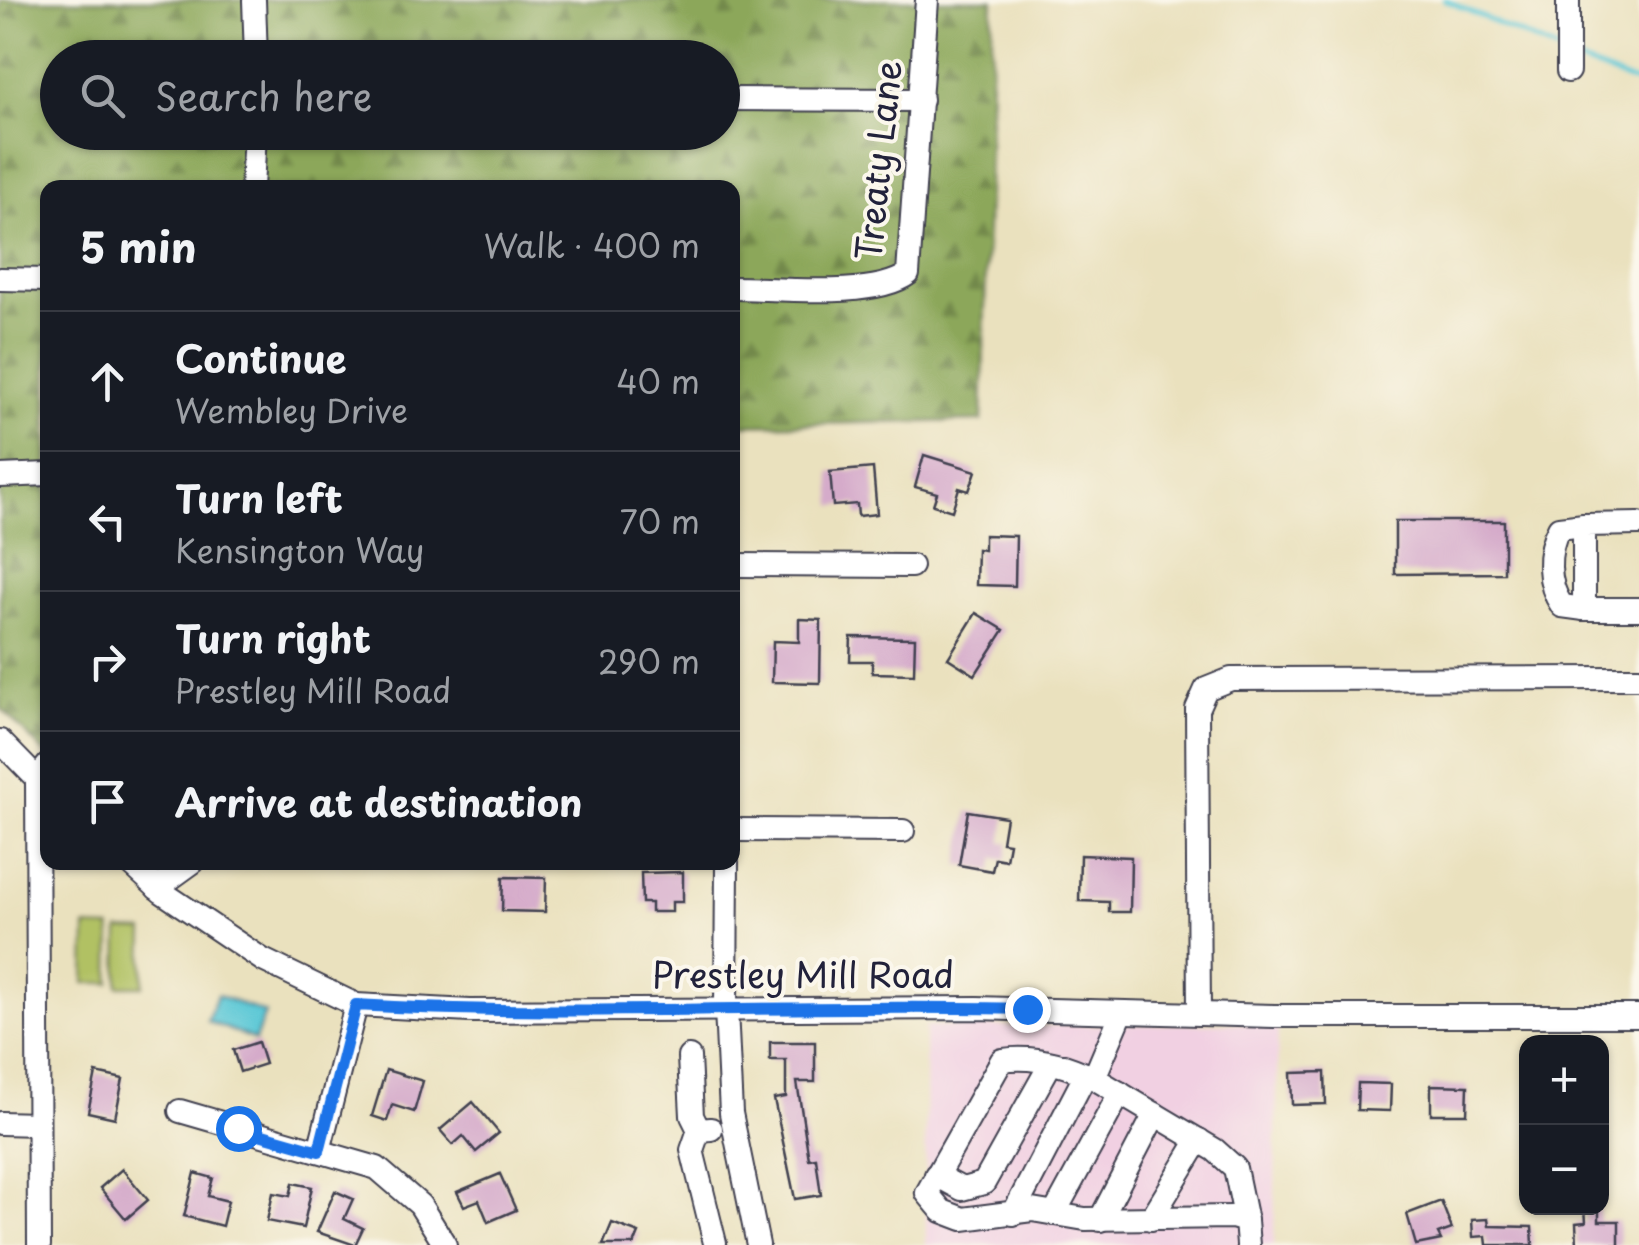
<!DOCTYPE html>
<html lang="en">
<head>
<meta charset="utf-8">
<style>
  :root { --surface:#171b24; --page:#20242c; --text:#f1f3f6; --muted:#9ea1a6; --line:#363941 }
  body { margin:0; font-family:"Playpen Sans",sans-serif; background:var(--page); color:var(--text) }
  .controls { position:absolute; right:30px; bottom:30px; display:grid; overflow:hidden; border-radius:20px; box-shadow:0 2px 8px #0004 }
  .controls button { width:90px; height:90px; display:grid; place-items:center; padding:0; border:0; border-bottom:2px solid var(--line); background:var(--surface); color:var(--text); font:50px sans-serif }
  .stop { position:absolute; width:30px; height:30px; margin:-22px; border:8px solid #1a73e8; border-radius:50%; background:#fff }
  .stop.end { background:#1a73e8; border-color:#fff; box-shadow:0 2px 10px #0008 }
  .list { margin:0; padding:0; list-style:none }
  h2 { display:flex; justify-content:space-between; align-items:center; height:130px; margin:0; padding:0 40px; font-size:42px }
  h2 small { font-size:32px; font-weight:400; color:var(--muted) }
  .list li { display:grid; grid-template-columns:65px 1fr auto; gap:30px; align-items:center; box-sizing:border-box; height:140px; padding:0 40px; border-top:2px solid var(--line) }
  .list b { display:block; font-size:38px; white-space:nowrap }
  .list p { margin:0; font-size:32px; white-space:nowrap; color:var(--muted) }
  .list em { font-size:32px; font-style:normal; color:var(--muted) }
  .icon { flex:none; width:55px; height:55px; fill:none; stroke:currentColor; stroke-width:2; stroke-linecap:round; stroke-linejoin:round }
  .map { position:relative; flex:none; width:1639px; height:1245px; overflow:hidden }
  .search { position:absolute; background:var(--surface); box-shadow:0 2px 8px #0004; left:40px; top:40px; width:700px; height:110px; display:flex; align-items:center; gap:25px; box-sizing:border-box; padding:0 35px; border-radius:55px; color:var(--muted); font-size:38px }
  .panel { position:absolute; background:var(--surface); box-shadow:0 2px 8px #0004; left:40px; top:180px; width:700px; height:690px; border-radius:20px }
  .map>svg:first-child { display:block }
  .built { fill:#f1d0e2 }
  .forest { fill:url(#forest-firs); stroke:#57644a; stroke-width:2.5; fill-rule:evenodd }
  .garden { fill:#b1c164; stroke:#6a7250; stroke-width:2.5 }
  .water { fill:#5cc8d6; stroke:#3f7588; stroke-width:2.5 }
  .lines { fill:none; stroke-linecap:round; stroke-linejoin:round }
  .stream { stroke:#5cc8d6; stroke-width:5 }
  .building { fill:#d5abca }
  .minor-casing { stroke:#403f4f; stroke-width:26 }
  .minor { stroke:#fff; stroke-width:22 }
  .route { stroke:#1a73e8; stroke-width:12 }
  .labels { text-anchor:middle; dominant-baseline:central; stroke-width:8; stroke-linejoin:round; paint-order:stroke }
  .street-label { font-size:35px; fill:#22223b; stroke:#fbf7ec }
</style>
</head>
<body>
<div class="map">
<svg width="1639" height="1245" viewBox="0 0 1639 1245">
  <defs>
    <pattern id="forest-firs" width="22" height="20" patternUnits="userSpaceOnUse" patternTransform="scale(2.5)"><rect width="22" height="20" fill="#8ca75a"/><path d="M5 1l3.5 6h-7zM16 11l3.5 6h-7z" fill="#72884c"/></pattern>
  </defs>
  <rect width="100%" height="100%" fill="#fbf7ec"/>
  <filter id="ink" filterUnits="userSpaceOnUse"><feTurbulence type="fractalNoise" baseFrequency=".01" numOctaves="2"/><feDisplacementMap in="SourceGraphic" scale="20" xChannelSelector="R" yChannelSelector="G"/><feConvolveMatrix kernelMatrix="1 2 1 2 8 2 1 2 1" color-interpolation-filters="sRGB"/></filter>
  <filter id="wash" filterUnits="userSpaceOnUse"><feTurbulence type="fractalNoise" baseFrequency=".0048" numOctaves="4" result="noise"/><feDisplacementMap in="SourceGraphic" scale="40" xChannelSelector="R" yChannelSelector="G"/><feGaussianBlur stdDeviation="2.25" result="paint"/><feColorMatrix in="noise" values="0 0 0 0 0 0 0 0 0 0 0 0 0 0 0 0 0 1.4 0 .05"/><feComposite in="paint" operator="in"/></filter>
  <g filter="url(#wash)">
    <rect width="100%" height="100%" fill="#eae1be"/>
    <polygon class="built" points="1278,1023 1274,1245 926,1245 925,1027"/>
    <path class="forest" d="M0,0H993L982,421L733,425L732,188H48L47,756L0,707ZM58,58H722V132H58Z"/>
    <g class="garden">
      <polygon points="86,927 111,928 110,983 85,983"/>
      <polygon points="119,930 144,931 143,986 118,986"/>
    </g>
    <polygon class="water" points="217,995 265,1013 255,1040 207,1021"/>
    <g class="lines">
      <g class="stream">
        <polyline points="1445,0 1556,50"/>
        <polyline points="1580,62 1639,84"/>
      </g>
    </g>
    <g id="blocks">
      <g class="building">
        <polygon points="924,455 976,471 969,491 959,488 952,511 933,505 937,493 915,487"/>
        <polygon points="873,468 877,514 858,516 857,504 833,506 830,472"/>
        <polygon points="1395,521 1504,521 1504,573 1395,574"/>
        <polygon points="984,535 1016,536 1015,586 976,585 977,549 984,550"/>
        <polygon points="976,613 1004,630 975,675 948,658"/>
        <polygon points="799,619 821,620 820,683 772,682 773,641 799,642"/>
        <polygon points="851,637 915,638 914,674 872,673 872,661 850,661"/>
        <polygon points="968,811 1006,817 1002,842 1009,843 1006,860 995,858 992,871 959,865"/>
        <polygon points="1080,855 1131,857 1130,912 1109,912 1109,902 1079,901"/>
        <polygon points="683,872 683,902 672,902 672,912 651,912 651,903 642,903 641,873"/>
        <polygon points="503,877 546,878 545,912 502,911"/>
        <polygon points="258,1042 265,1064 240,1072 233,1050"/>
        <polygon points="770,1042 815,1042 815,1082 797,1082 809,1159 816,1158 821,1195 795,1199 774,1099 786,1097 786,1060 770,1060"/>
        <polygon points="386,1070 423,1081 414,1112 392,1105 387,1121 372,1116"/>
        <polygon points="1325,1072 1326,1104 1292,1105 1291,1073"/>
        <polygon points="96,1073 123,1079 115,1118 88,1112"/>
        <polygon points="1358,1083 1391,1084 1390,1111 1357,1110"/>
        <polygon points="1431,1085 1468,1086 1467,1114 1431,1114"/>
        <polygon points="473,1102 499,1133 476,1152 463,1136 453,1145 440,1130"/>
        <polygon points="122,1169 148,1200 126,1219 100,1188"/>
        <polygon points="195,1173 213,1178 208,1196 228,1201 222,1226 184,1216"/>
        <polygon points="500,1174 516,1210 488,1222 479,1200 464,1206 457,1192"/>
        <polygon points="293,1183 312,1187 303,1228 267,1221 273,1193 290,1196"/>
        <polygon points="335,1191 353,1199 344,1219 363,1228 355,1245 317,1232"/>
        <polygon points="1441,1201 1452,1229 1438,1234 1441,1240 1416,1245 1407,1214"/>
        <polygon points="1585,1208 1599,1208 1599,1221 1619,1221 1619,1245 1577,1245 1576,1223 1586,1222"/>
        <polygon points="1488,1219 1489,1226 1532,1227 1533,1245 1487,1245 1486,1236 1473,1237 1472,1220"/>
        <polygon points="612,1223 639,1233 634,1245 603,1245"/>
      </g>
    </g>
  </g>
  <g filter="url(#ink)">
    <use href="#blocks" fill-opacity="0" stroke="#403f4f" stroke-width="2.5"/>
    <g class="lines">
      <defs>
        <g id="minor">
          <polyline points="254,0 256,58"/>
          <polyline points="1568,0 1568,71"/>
          <polyline points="722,99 921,100"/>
          <polyline points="252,188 255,132"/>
          <polyline points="0,279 48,280"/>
          <path d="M732,288C776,288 874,299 908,274L927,0"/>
          <polyline points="0,476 48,474"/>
          <polyline points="1639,524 1584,525 1584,609 1639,609"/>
          <path d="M1584,525L1559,528C1546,552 1547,584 1562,606L1584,609"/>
          <polyline points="732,565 911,566"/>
          <polyline points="0,741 45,787"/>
          <polyline points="732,830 903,831"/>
          <polyline points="129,862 162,892 263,960 356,1005 470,1011 977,1008 1274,1016 1639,1016"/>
          <polyline points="727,862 726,1009 731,1113 758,1245"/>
          <polyline points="157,888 193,862"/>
          <path d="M1122,1012L1094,1078C1065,1064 1034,1055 1002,1060L927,1193L942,1211L963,1219L1032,1210L1085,1219L1232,1217L1246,1221L1248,1245"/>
          <polyline points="1199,1014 1197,709 1206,689 1231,679 1639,678"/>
          <polyline points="689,1057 692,1116 699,1130 711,1129"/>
          <polyline points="1094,1078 1215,1150 1235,1168 1246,1221"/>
          <polyline points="180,1111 377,1168 420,1205 445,1245"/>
          <polyline points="0,1123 38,1124"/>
          <polyline points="699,1130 692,1150 715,1243"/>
          <polyline points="319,1151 356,1005"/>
          <polyline points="936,1175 962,1189 984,1183 1051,1063"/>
          <polyline points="1013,1214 1086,1074"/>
          <polyline points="1054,1214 1120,1093"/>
          <polyline points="1151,1219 1199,1140"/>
          <polyline points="1100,1220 1155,1114"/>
          <polyline points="39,1245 37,779 48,765"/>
        </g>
      </defs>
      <use href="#minor" class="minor-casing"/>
      <use href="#minor" class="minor"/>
    </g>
  </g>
  <g class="lines" filter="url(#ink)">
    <path class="route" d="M238,1128L319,1151L356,1005C579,1018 803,1003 1027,1009"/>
  </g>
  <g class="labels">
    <g class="street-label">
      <text transform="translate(877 160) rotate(-84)">Treaty Lane</text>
      <text x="803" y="973">Prestley Mill Road</text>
    </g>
  </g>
</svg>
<div class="controls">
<button>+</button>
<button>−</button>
</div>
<div class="stop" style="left:238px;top:1128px"></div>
<div class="stop end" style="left:1027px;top:1009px"></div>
<div class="search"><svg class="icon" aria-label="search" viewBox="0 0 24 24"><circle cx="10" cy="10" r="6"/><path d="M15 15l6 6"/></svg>Search here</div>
<section class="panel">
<h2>5 min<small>Walk · 400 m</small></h2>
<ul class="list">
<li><svg class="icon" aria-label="ahead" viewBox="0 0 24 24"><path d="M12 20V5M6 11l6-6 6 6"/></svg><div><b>Continue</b><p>Wembley Drive</p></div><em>40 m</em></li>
<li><svg class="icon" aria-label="left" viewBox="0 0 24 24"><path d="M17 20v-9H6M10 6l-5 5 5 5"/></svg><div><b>Turn left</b><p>Kensington Way</p></div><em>70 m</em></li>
<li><svg class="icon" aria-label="right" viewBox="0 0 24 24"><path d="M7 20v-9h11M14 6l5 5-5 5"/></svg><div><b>Turn right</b><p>Prestley Mill Road</p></div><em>290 m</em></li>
<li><svg class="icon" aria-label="arrive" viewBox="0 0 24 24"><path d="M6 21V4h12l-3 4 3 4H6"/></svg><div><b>Arrive at destination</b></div></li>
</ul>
</section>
</div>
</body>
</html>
